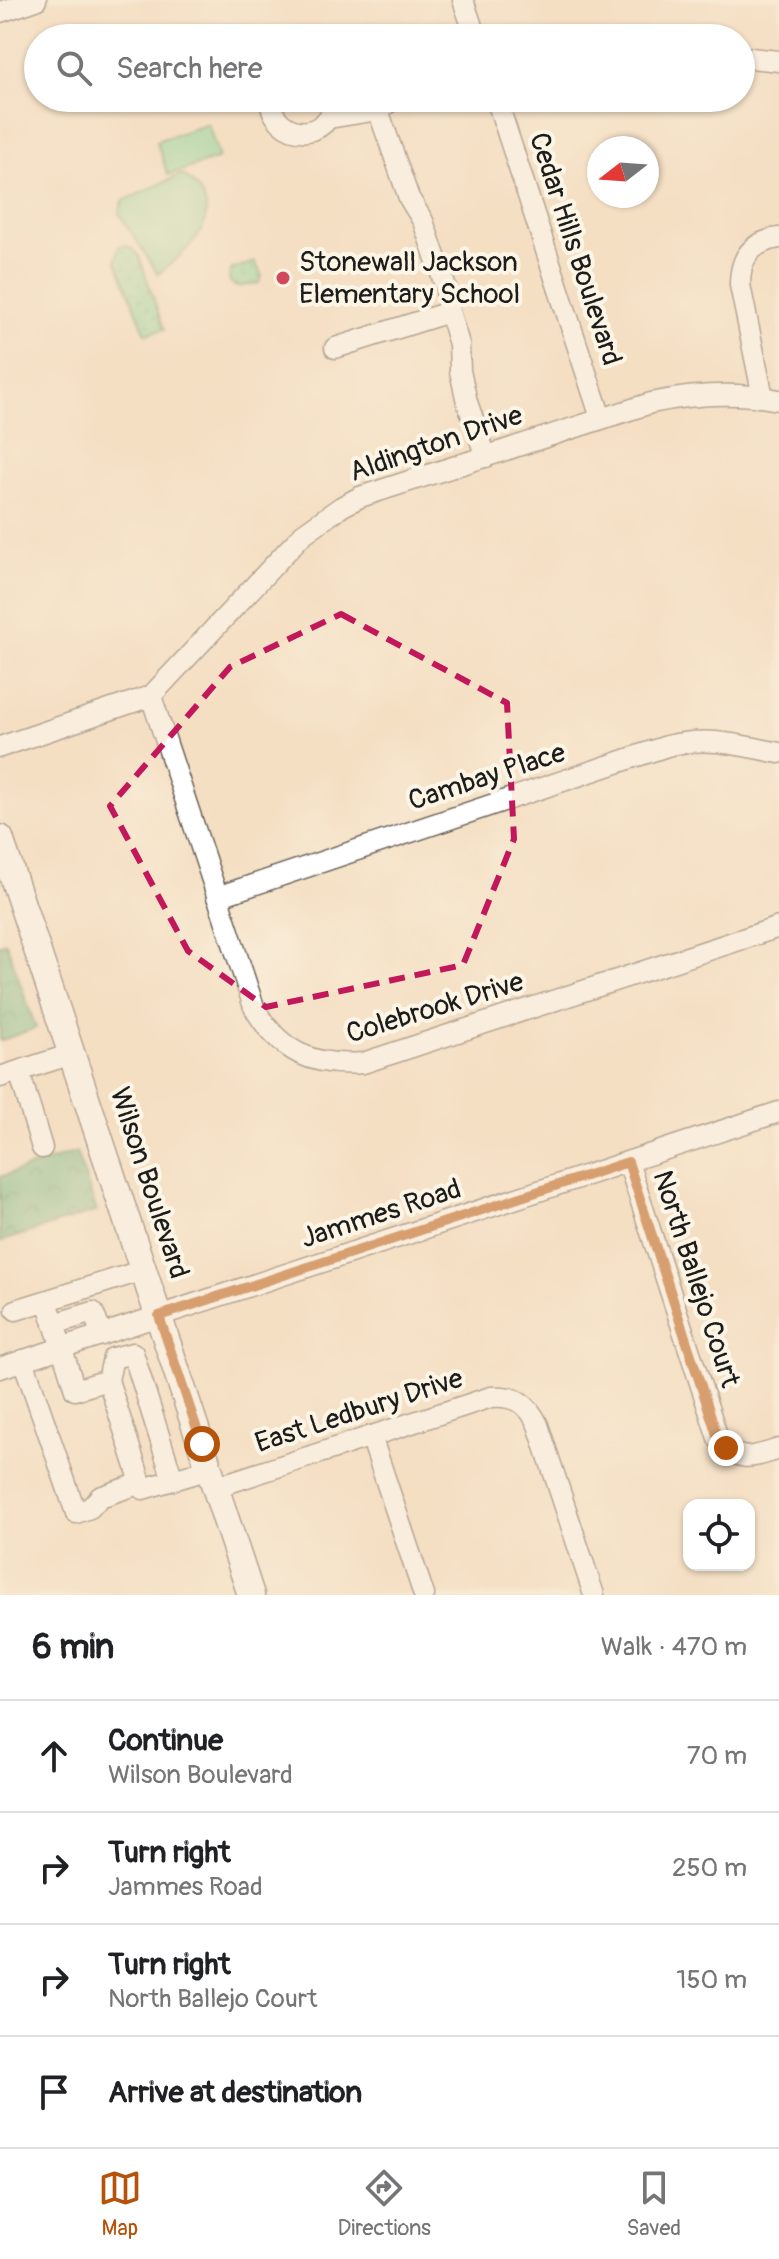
<!DOCTYPE html>
<html lang="en">
<head>
<meta charset="utf-8">
<style>
  :root { --surface:#fff; --page:#f6f6f6; --text:#202124; --muted:#757577; --line:#e0e0e0; --accent:#b45309 }
  body { margin:0; font-family:Pangolin,sans-serif; background:var(--page); color:var(--text) }
  .controls { position:absolute; right:24px; bottom:24px; display:grid; overflow:hidden; border-radius:16px; box-shadow:0 2px 6px #0004 }
  .controls button { width:72px; height:72px; display:grid; place-items:center; padding:0; border:0; border-bottom:2px solid var(--line); background:var(--surface); color:var(--text); font:40px sans-serif }
  .compass { position:absolute; left:587px; top:136px; width:72px; height:72px; border-radius:50%; background:var(--surface); box-shadow:0 2px 6px #0004; rotate:253deg }
  .stop { position:absolute; width:24px; height:24px; margin:-18px; border:6px solid #b45309; border-radius:50%; background:#fff }
  .stop.end { background:#b45309; border-color:#fff; box-shadow:0 2px 8px #0008 }
  .list { margin:0; padding:0; list-style:none }
  h2 { display:flex; justify-content:space-between; align-items:center; height:104px; margin:0; padding:0 32px; font-size:34px }
  h2 small { font-size:26px; font-weight:400; color:var(--muted) }
  .list li { display:grid; grid-template-columns:52px 1fr auto; gap:24px; align-items:center; box-sizing:border-box; height:112px; padding:0 32px; border-top:2px solid var(--line) }
  .list b { display:block; font-size:30px; white-space:nowrap }
  .list p { margin:0; font-size:26px; white-space:nowrap; color:var(--muted) }
  .list em { font-size:26px; font-style:normal; color:var(--muted) }
  .icon { flex:none; width:44px; height:44px; fill:none; stroke:currentColor; stroke-width:2; stroke-linecap:round; stroke-linejoin:round }
  .map { position:relative; flex:none; width:779px; height:1595px; overflow:hidden }
  .search { position:absolute; background:var(--surface); box-shadow:0 2px 6px #0004; left:24px; right:24px; top:24px; height:88px; display:flex; align-items:center; gap:20px; box-sizing:border-box; padding:0 28px; border-radius:44px; color:var(--muted); font-size:30px }
  .sheet { height:552px; background:var(--surface) }
  nav { display:flex; justify-content:space-around; align-items:center; box-sizing:border-box; height:112px; border-top:2px solid var(--line); background:var(--surface); font-size:22px; color:var(--muted) }
  nav a { display:grid; justify-items:center; gap:4px }
  nav .on { color:var(--accent) }
  .map>svg:first-child { display:block }
  .green { fill:url(#green-dots); stroke:#4e785a; stroke-width:2 }
  .forest { fill:url(#forest-crowns); stroke:#42694e; stroke-width:2 }
  .pitch { fill:#80d599; stroke:#4e785a; stroke-width:2 }
  .lines { fill:none; stroke-linecap:round; stroke-linejoin:round }
  .minor-casing { stroke:#686056; stroke-width:23 }
  .major-casing { stroke:#686056; stroke-width:29 }
  .minor { stroke:#fff; stroke-width:20 }
  .major { stroke:#fff; stroke-width:26 }
  .route { stroke:#b45309; stroke-width:10 }
  .marked { fill:none; stroke:#c2185b; stroke-width:6; stroke-dasharray:16 10; stroke-linejoin:round }
  .poi-dot { fill:#d1495b; stroke:#fcf5e5; stroke-width:3 }
  .labels { text-anchor:middle; dominant-baseline:central; stroke-width:8; stroke-linejoin:round; paint-order:stroke }
  .street-label { font-size:28px; fill:#1c1c1c; stroke:#fcf5e5 }
  .poi-label { font-size:28px; fill:#1c1c1c; stroke:#fcf5e5; text-anchor:start }
</style>
</head>
<body>
<div class="map">
<svg width="779" height="1595" viewBox="0 0 779 1595">
  <defs>
    <pattern id="green-dots" width="8" height="8" patternUnits="userSpaceOnUse" patternTransform="scale(2)"><rect width="8" height="8" fill="#80d599"/><path d="M2 2h.1M6 6h.1" fill="none" stroke="#6eb683" stroke-width="1.8" stroke-linecap="round"/></pattern>
    <pattern id="forest-crowns" width="20" height="18" patternUnits="userSpaceOnUse" patternTransform="scale(2)"><rect width="20" height="18" fill="#68b681"/><path d="M2 6a3 3 0 1 1 6 0M12 15a3 3 0 1 1 6 0" fill="none" stroke="#559369"/></pattern>
  </defs>
  <rect width="100%" height="100%" fill="#fcf5e5"/>
  <filter id="ink" filterUnits="userSpaceOnUse"><feTurbulence type="fractalNoise" baseFrequency=".0125" numOctaves="2"/><feDisplacementMap in="SourceGraphic" scale="16" xChannelSelector="R" yChannelSelector="G"/><feConvolveMatrix kernelMatrix="1 2 1 2 8 2 1 2 1" color-interpolation-filters="sRGB"/></filter>
  <filter id="wash" filterUnits="userSpaceOnUse"><feTurbulence type="fractalNoise" baseFrequency=".006" numOctaves="4" result="noise"/><feDisplacementMap in="SourceGraphic" scale="32" xChannelSelector="R" yChannelSelector="G"/><feGaussianBlur stdDeviation="1.8" result="paint"/><feColorMatrix in="noise" values="0 0 0 0 0 0 0 0 0 0 0 0 0 0 0 0 0 1.4 0 .05"/><feComposite in="paint" operator="in"/></filter>
  <g filter="url(#wash)">
    <rect width="100%" height="100%" fill="#f4dfc3"/>
    <g class="green">
      <polygon points="125,245 133,249 139,256 164,329 146,334 116,260 119,246"/>
      <polygon points="255,262 262,276 259,283 236,287 230,282 229,276 232,269"/>
    </g>
    <g class="forest">
      <polygon points="6,942 36,1028 0,1041 0,944"/>
      <polygon points="76,1152 97,1211 0,1242 0,1177"/>
    </g>
    <g class="pitch">
      <polygon points="208,124 219,158 168,175 156,141"/>
      <path d="M182,174C233,211 193,247 158,274L119,213L123,201Z"/>
    </g>
  </g>
  <g filter="url(#ink)">
    <g class="lines">
      <defs>
        <g id="minor">
          <polyline points="463,0 476,38"/>
          <polyline points="0,12 36,0"/>
          <polyline points="741,57 779,61"/>
          <path d="M269,98C275,142 330,143 336,98"/>
          <polyline points="496,98 601,418"/>
          <polyline points="378,110 409,198 423,221 446,288 448,308 459,344 460,371 467,402 486,457"/>
          <polyline points="329,118 378,110 395,98"/>
          <polyline points="335,348 449,312"/>
          <path d="M763,397L740,285C740,258 751,242 779,238"/>
          <path d="M151,696L254,1007C279,1052 313,1067 363,1063L779,927"/>
          <path d="M0,747L151,696L303,534L341,507L360,497L651,403C694,394 735,391 779,400"/>
          <path d="M217,897L667,746C708,736 738,745 779,753"/>
          <polyline points="19,1071 42,1148"/>
          <polyline points="0,1077 72,1054"/>
          <path d="M628,1162L718,1438C738,1464 751,1458 779,1449"/>
          <polyline points="47,1301 75,1390 108,1380 143,1489 210,1469"/>
          <polyline points="16,1310 144,1270"/>
          <polyline points="54,1324 93,1312 102,1335"/>
          <polyline points="23,1360 76,1513 90,1508 100,1497 141,1483"/>
          <polyline points="0,1368 779,1112"/>
          <polyline points="108,1380 113,1358 133,1353 173,1480"/>
          <polyline points="371,1436 424,1595"/>
          <path d="M216,1487L491,1397C515,1395 528,1403 538,1425L594,1595"/>
        </g>
        <polyline id="major" points="0,838 251,1595"/>
      </defs>
      <use href="#minor" class="minor-casing"/>
      <use href="#major" class="major-casing"/>
      <use href="#minor" class="minor"/>
      <use href="#major" class="major"/>
    </g>
  </g>
  <g class="lines" filter="url(#ink)">
    <polyline class="route" points="202,1444 159,1316 628,1162 718,1438 726,1448"/>
  </g>
  <path d="M0 0H779V1595H0ZM341,614L507,703L514,839L463,965L266,1007L188,951L110,806L230,667Z" fill="#f4dfc3" fill-opacity=".55" fill-rule="evenodd"/>
  <path class="marked" d="M341,614L507,703L514,839L463,965L266,1007L188,951L110,806L230,667Z"/>
  <circle class="poi-dot" cx="283" cy="278" r="8"/>
  <g class="labels">
    <g class="street-label">
      <text transform="translate(575 249) rotate(72)">Cedar Hills Boulevard</text>
      <text transform="translate(436 444) rotate(-19)">Aldington Drive</text>
      <text transform="translate(487 777) rotate(-18)">Cambay Place</text>
      <text transform="translate(435 1008) rotate(-17)">Colebrook Drive</text>
      <text transform="translate(149 1183) rotate(72)">Wilson Boulevard</text>
      <text transform="translate(381 1214) rotate(-18)">Jammes Road</text>
      <text transform="translate(696 1279) rotate(72)">North Ballejo Court</text>
      <text transform="translate(359 1411) rotate(-18)">East Ledbury Drive</text>
    </g>
    <g class="poi-label">
      <text x="299" y="262">Stonewall Jackson<tspan x="299" dy="32">Elementary School</tspan></text>
    </g>
  </g>
</svg>
<div class="controls">
<button><svg class="icon" aria-label="locate" viewBox="0 0 24 24"><circle cx="12" cy="12" r="6"/><path d="M12 2v4M12 18v4M2 12h4M18 12h4"/></svg></button>
</div>
<svg class="compass" viewBox="-18 -18 36 36"><path d="M0-13l5 13h-10z" fill="#e53935"/><path d="M0 13l5-13h-10z" fill="#757577"/></svg>
<div class="stop" style="left:202px;top:1444px"></div>
<div class="stop end" style="left:726px;top:1448px"></div>
<div class="search"><svg class="icon" aria-label="search" viewBox="0 0 24 24"><circle cx="10" cy="10" r="6"/><path d="M15 15l6 6"/></svg>Search here</div>
</div>
<section class="sheet">
<h2>6 min<small>Walk · 470 m</small></h2>
<ul class="list">
<li><svg class="icon" aria-label="ahead" viewBox="0 0 24 24"><path d="M12 20V5M6 11l6-6 6 6"/></svg><div><b>Continue</b><p>Wilson Boulevard</p></div><em>70 m</em></li>
<li><svg class="icon" aria-label="right" viewBox="0 0 24 24"><path d="M7 20v-9h11M14 6l5 5-5 5"/></svg><div><b>Turn right</b><p>Jammes Road</p></div><em>250 m</em></li>
<li><svg class="icon" aria-label="right" viewBox="0 0 24 24"><path d="M7 20v-9h11M14 6l5 5-5 5"/></svg><div><b>Turn right</b><p>North Ballejo Court</p></div><em>150 m</em></li>
<li><svg class="icon" aria-label="arrive" viewBox="0 0 24 24"><path d="M6 21V4h12l-3 4 3 4H6"/></svg><div><b>Arrive at destination</b></div></li>
</ul>
</section>
<nav>
<a class="on"><svg class="icon" aria-label="map" viewBox="0 0 24 24"><path d="M3 6l6-2 6 2 6-2v14l-6 2-6-2-6 2zM9 4v14M15 6v14"/></svg>Map</a>
<a><svg class="icon" aria-label="directions" viewBox="0 0 24 24"><path d="M12 3l9 9-9 9-9-9zM9 14v-3h6M13 9l2 2-2 2"/></svg>Directions</a>
<a><svg class="icon" aria-label="saved" viewBox="0 0 24 24"><path d="M7 4h10v16l-5-4-5 4z"/></svg>Saved</a>
</nav>
</body>
</html>
